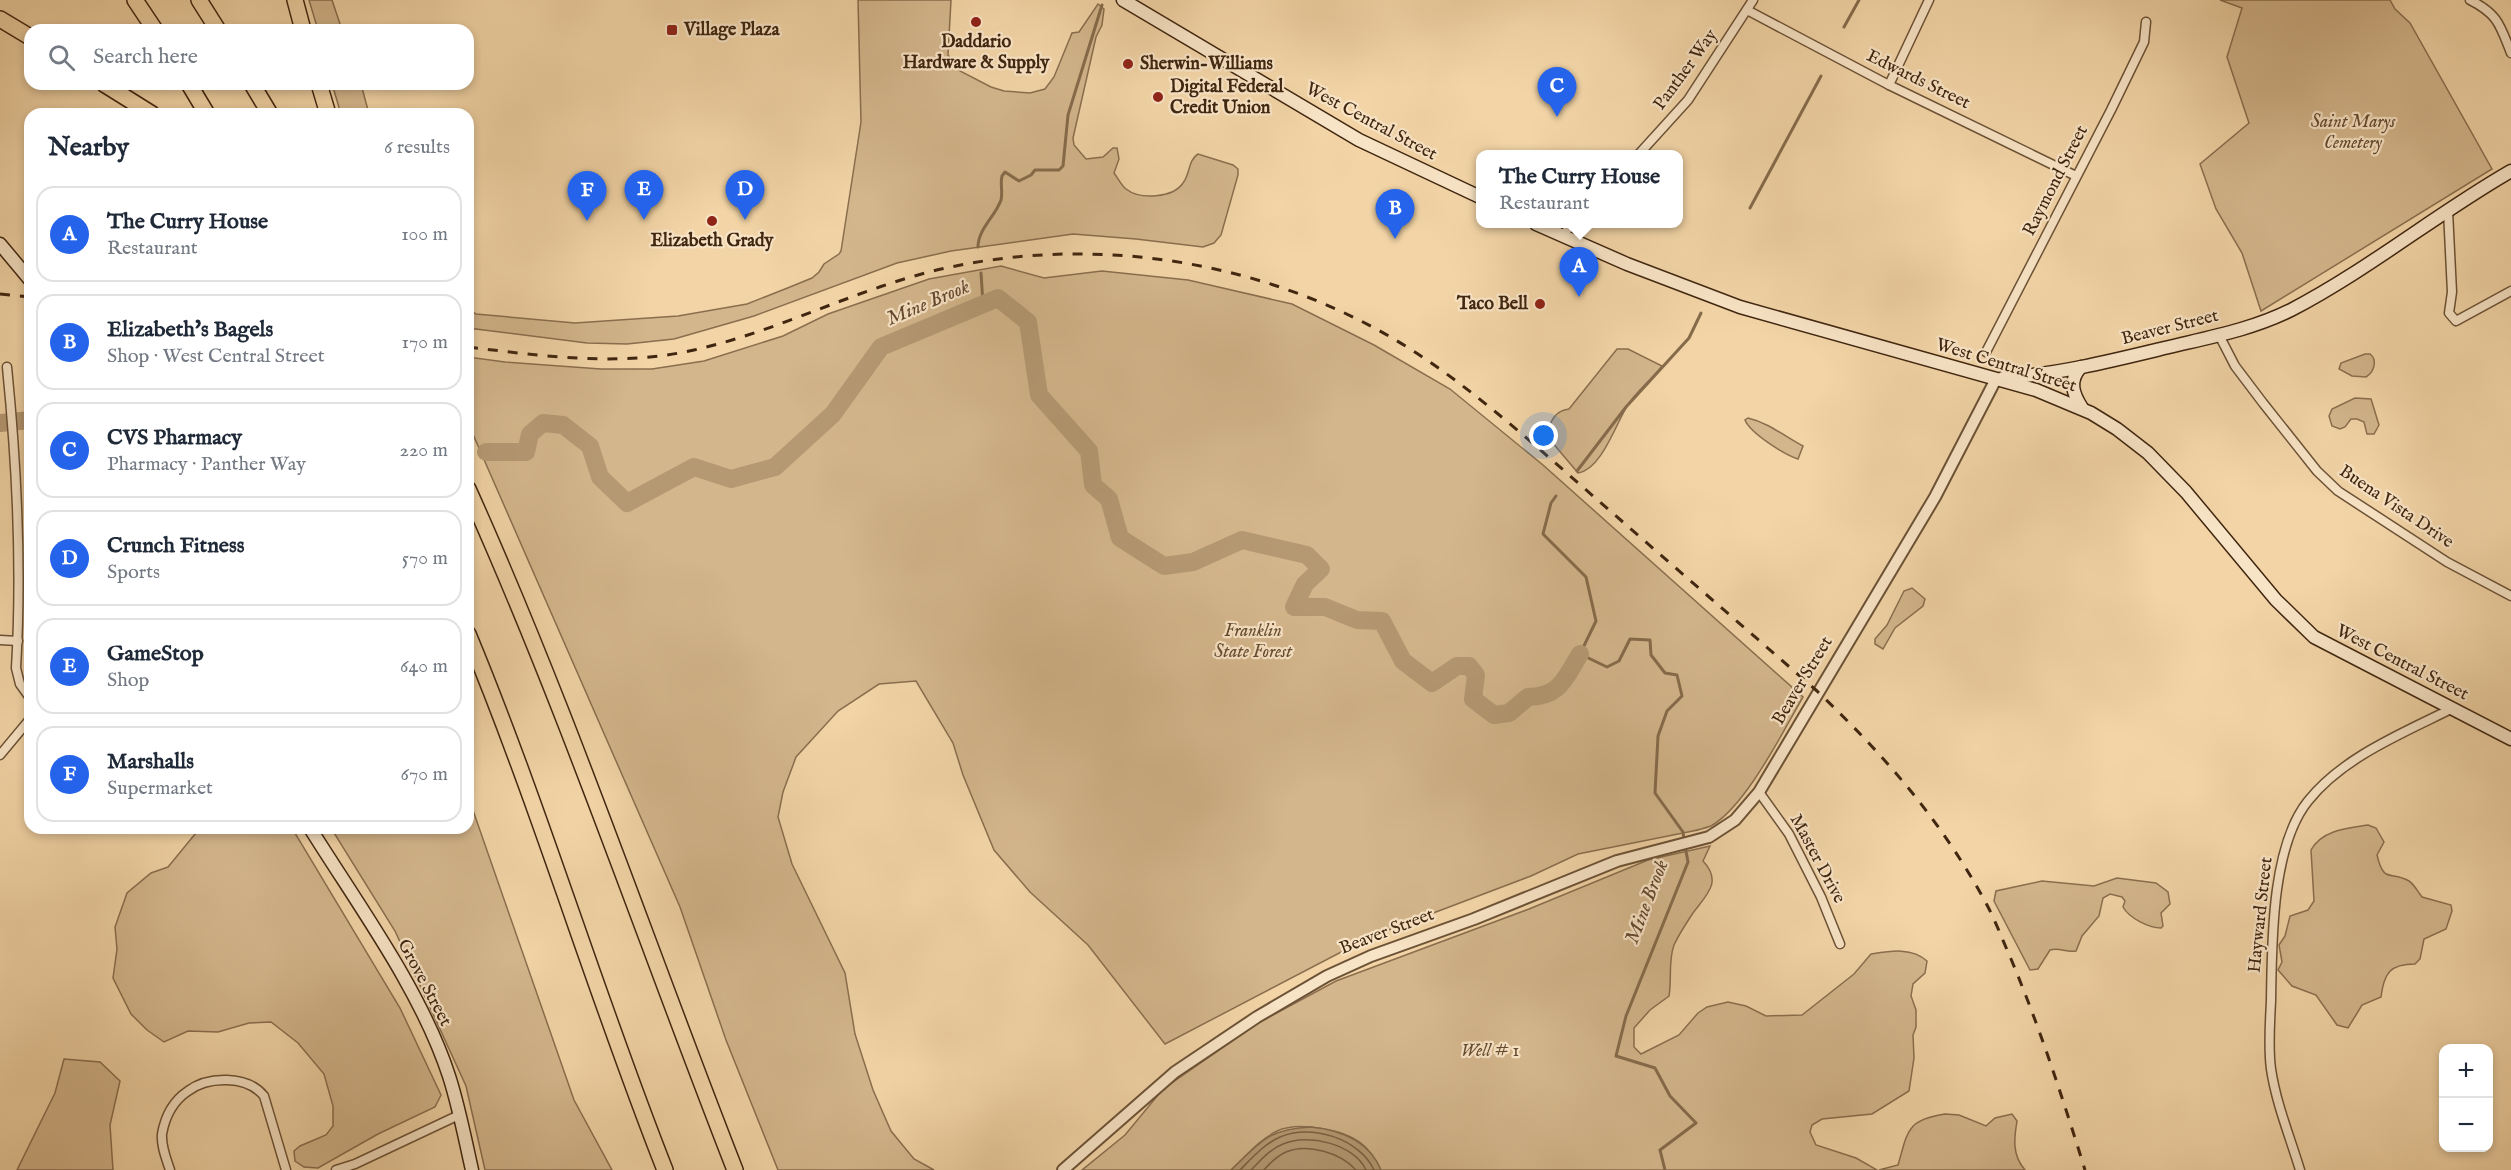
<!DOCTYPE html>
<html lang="en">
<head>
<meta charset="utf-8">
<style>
  :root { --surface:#fff; --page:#f2f2f3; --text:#1f2937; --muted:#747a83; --line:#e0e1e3; --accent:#2563eb }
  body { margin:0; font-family:"IM FELL English",serif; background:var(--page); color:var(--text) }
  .controls { position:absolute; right:18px; bottom:18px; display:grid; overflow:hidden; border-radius:12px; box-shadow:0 3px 9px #0003 }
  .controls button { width:54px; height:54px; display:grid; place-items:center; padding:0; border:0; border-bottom:2px solid var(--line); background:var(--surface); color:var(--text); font:30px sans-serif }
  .you { position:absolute; left:1544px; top:436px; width:21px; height:21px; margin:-15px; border:4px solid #fff; border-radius:50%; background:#1a73e8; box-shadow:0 0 0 9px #1a73e833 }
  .badge { display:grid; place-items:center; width:39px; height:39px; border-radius:50%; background:var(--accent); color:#fff; font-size:20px; font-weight:700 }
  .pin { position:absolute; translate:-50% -50px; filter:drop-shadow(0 2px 3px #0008) }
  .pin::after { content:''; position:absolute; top:32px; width:21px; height:18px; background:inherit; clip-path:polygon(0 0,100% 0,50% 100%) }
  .popup { position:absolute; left:1476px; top:150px; width:207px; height:78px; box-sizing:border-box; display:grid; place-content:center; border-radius:12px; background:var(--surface); filter:drop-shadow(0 2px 4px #0005); font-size:20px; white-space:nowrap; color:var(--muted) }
  .popup b { font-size:22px; color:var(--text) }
  .popup::after { content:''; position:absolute; left:50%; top:100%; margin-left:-12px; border:12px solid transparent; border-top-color:var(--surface) }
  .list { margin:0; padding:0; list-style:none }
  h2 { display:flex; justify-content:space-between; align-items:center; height:78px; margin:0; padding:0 24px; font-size:26px }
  h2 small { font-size:20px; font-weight:400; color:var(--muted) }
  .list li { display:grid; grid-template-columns:39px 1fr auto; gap:18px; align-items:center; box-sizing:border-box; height:96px; margin:0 12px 12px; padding:0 12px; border:2px solid var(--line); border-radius:18px }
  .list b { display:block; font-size:22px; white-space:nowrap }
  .list p { margin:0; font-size:20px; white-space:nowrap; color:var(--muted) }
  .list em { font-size:20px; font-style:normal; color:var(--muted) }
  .icon { flex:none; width:33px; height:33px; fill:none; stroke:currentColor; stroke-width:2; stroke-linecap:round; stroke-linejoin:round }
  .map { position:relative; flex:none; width:2511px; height:1170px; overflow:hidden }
  .search { position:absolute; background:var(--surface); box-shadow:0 3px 9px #0003; left:24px; top:24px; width:450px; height:66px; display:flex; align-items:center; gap:15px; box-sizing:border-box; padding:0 21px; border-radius:18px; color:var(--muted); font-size:22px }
  .panel { position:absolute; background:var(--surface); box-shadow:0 3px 9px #0003; left:24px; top:108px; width:450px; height:726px; border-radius:18px }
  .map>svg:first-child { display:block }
  .green { fill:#d4b68c; stroke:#8a6e4e; stroke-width:1.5 }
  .water { fill:#b59973; stroke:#866b4b; stroke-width:1.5 }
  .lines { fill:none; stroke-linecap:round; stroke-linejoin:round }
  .shore { stroke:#7a6042; stroke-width:1.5 }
  .stream { stroke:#866b4b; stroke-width:3 }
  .river { stroke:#b59973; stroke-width:18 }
  .minor-casing { stroke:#6c5236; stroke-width:11 }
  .tertiary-casing { stroke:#6c5236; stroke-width:14 }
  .secondary-casing { stroke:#402610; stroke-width:15 }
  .motorway-casing { stroke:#402610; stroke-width:18 }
  .minor { stroke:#f7e3c5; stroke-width:8 }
  .tertiary { stroke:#f7e3c5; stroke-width:10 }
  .secondary { stroke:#f7e3c5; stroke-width:12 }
  .motorway { stroke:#f2d4a6; stroke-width:15 }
  .rail { stroke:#402610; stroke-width:3; stroke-dasharray:10 10; stroke-linecap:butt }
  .poi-dot { fill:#8f2418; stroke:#f7e3c5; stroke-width:2 }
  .labels { text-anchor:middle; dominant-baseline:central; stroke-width:4.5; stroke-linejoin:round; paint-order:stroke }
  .poi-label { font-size:18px; font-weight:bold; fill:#402610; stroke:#f7e3c5; text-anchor:start }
  .street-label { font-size:18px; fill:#402610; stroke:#f7e3c5 }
  .park-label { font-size:18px; font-style:italic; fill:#654a2f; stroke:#f7e3c5 }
  .water-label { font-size:20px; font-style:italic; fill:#63482e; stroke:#f7e3c5 }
</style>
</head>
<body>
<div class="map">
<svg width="2511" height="1170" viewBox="0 0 2511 1170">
  <rect width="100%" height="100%" fill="#f2d4a6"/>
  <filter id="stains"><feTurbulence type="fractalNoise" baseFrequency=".00333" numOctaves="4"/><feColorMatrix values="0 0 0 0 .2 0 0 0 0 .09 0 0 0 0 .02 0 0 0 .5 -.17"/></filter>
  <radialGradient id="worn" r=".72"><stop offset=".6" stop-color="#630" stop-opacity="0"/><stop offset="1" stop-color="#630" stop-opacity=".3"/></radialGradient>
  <g class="green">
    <polygon points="309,0 332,0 342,30 318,30"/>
    <path d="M858,0H951L948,55L960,71L991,87L1004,91L1030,93L1045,89L1054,77L1072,33L1079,32L1098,4L1104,9L1102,25L1096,37L1073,138L1074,145L1086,159L1103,157L1113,148H1117L1119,159L1114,173C1118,178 1121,185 1126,189C1140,200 1173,198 1183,183C1190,175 1188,160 1198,154L1233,165L1238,169V175L1221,235L1214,243L1203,247L1136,239L1073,234L951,251L897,263L754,316L674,339L627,344L587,343L468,328V308L476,314L575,323L678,316L747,304L790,287L812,278L819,272L824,264L839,254L841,251L861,122Z"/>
    <polygon points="2220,0 2390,0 2395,9 2410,23 2492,169 2261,311 2242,253 2216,209 2200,164 2249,123 2227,57 2242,8"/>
    <polygon points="332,84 361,84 369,114 341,114"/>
    <path d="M1001,266L1044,278L1102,271L1188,280L1292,304L1374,345L1450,389L1543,465L1803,697C1782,733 1746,806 1711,826C1705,828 1698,830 1693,831L1578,854L1531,876L1370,937L1165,1044L1088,945L1030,892L994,850L963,775L953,743L916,681L879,684L838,711L796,757L783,792L778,817L792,864L845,973L855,1034L873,1090L891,1131L914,1159L934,1170H778L726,1040L680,907L468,423V357L505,362L601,369H652L704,361L783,336L828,314L929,279Z"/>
    <path d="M1617,349H1628L1662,366C1652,379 1635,393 1627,406C1616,424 1601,470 1578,473L1546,435C1551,421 1554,411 1569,409Z"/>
    <path d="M2365,354H2370C2378,360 2374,372 2366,377L2352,376L2339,369L2341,363Z"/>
    <polygon points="2355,398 2371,399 2379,425 2374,434 2367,434 2364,422 2357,419 2351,419 2345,427 2340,429 2332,426 2329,416 2332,409"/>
    <path d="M1748,418C1769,423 1784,436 1803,446L1798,459C1785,455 1750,433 1745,420Z"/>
    <polygon points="1912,588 1925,599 1923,606 1895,628 1883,649 1875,644 1875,639 1887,625 1904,591"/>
    <polygon points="468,796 574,1100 612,1170 485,1170 466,1086 395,931 331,828 468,828"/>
    <path d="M2368,825L2376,828L2384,842L2377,855C2384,885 2391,870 2409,881C2414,884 2418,892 2422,897L2451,905L2452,911L2446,929L2424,939L2420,959L2415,964C2390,964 2384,973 2381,997L2362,1005L2348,1028L2337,1025L2316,995L2292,986L2278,970L2282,962L2279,945L2285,936L2290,916L2308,910L2314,901L2311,850C2322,830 2348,828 2368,825Z"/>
    <polygon points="200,828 292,828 400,1008 441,1095 435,1107 378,1134 318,1168 304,1167 295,1161 294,1151 300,1146 326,1135 333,1126 333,1106 324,1074 298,1043 271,1022 249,1023 218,1032 188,1031 164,1042 147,1030 131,1014 113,978 117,949 115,927 127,893 151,873 168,867"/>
    <path d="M1710,846L1703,861C1723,882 1706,895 1693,913C1687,922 1679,934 1674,945C1668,961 1672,979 1669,996L1650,1010L1634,1028V1047L1641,1054L1679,1035L1698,1013L1707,1007L1728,1002L1746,1006L1766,1016L1802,1015L1854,974L1871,954C1890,951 1912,947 1927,961L1925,973L1913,984L1911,996L1916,1010V1027L1913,1035L1914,1058L1909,1091L1872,1114L1822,1119L1812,1125L1810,1132L1816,1145L1856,1158L1877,1170H1381C1376,1160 1371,1151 1362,1144C1344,1129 1298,1121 1277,1131C1259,1140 1246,1156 1231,1170H1082L1125,1135L1163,1089L1260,1022L1336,981L1529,909L1648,860Z"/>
    <path d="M2117,878L2156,883L2168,892L2170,904L2161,913L2163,926L2161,928C2149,928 2129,918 2123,907L2125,901L2122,897L2110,894L2103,898L2099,916L2082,936L2076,951C2066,953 2060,947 2050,950L2038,969L2030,970L1994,901L1996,891L2042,881L2094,886Z"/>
    <polygon points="64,1059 100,1062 120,1081 110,1125 113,1170 17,1170 55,1093"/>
    <path d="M1945,1114L1959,1115L1986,1126L1995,1118L2012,1114L2017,1121C2014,1139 2012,1155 2025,1170H1879L1898,1165C1908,1131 1906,1120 1945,1114Z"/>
  </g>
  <path class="water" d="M1311,1127C1341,1130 1369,1141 1381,1170H1231C1261,1142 1267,1129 1311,1127Z"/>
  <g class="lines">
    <g class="shore">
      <path d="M1240,1170C1252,1158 1264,1144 1280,1137C1311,1123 1360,1139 1374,1170"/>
      <path d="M1251,1170C1261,1160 1270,1149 1283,1144C1308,1133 1354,1144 1366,1170"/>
      <path d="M1264,1170C1270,1163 1277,1156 1286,1152C1308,1143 1341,1153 1356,1170"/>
    </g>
    <g class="stream">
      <polyline points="1844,27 1859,0"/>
      <polyline points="1750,208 1821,76"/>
      <path d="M978,247C978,229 995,217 1001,200C1003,193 1000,183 1002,176L1005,172L1019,181L1031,175L1035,170H1059L1063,166L1068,115L1102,5"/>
      <polyline points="981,273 983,304"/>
      <polyline points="1577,471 1626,407 1689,338 1701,313"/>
      <polyline points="1556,496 1551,503 1543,534 1586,577 1596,621 1580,654 1607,667 1619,661 1630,639 1650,640 1651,655 1665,673 1677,675 1682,696 1667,711 1658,736 1655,793 1683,832 1684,840"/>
      <polyline points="1665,1170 1660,1150 1696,1123 1670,1096 1655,1068 1616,1056 1626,1016 1688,862 1685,846"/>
    </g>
    <g class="river">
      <polyline points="0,423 30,420"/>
      <path d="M486,452H526L530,434L543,423L563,425L590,446L600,477L627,503L694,467L731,479L775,467L833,414L881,347L998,298L1028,322L1039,395L1089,451L1093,485L1109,499L1120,538L1164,566L1193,562L1242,540L1307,555L1321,569L1305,584L1294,607H1325L1357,620L1382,621L1403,661L1432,683L1457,666H1469L1476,675L1473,699L1494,715L1509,713L1528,697C1560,697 1565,678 1580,654"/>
    </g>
    <defs>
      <g id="minor">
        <path d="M2470,0C2498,14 2500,25 2511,53"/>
        <polyline points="1747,10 1889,85 2076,176"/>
        <polyline points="1889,85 1929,0"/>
        <polyline points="1639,154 1688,100 1753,0"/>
        <polyline points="2448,211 2452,292 2449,313 2456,321 2511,291"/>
        <polyline points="1563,235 1572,224"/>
        <polyline points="2219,335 2235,366 2263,403 2317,471 2338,491 2447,562 2511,596"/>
        <polyline points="1986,352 2111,110 2144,42 2146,22"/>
        <path d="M7,367C17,467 22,568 16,668L20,684L30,698"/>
        <polyline points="0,640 18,641"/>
        <polyline points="0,755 30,719"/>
        <polyline points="1759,792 1789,834 1821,897 1840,944"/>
        <path d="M170,1170C166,1158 161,1146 162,1134C165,1117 173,1101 188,1091C208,1076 247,1075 264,1096L286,1170"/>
        <polyline points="336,1170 355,1164 459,1115"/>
        <path d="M2300,1170C2290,1137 2276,1103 2271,1069C2268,1047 2270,1023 2271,1001C2272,944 2271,847 2308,801C2343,757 2403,733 2453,708"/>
      </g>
      <polyline id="tertiary" points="1063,1170 1175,1072 1257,1017 1327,976 1371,956 1474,919 1617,861 1709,837 1735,820 1759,792 1935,497 1996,379"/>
      <g id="secondary">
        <polyline points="1123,0 1359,140 1480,197"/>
        <polyline points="1536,224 1627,264 1740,307 2036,390 2091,413 2117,429 2148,453 2186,492 2276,600 2314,637 2511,739"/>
        <polyline points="0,244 30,280"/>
        <path d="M2081,367C2068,381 2073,394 2082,408"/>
        <path d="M2003,378C2060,374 2115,360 2169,347C2211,337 2253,329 2291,310C2368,270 2436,214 2511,171"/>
        <path d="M310,828C358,905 421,990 449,1076C459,1107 465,1139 472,1170"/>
      </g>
      <g id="motorway">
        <polyline points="135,0 155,30"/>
        <polyline points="199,0 218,30"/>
        <polyline points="295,0 303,30"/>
        <polyline points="0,19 30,37"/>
        <polyline points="104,84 152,114"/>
        <polyline points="189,84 207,114"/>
        <polyline points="252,84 270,114"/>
        <polyline points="319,84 328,114"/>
        <path d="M468,489C568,711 646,943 735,1170"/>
        <path d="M468,634C541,810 595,993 665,1170"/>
      </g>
    </defs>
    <use href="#minor" class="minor-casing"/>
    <use href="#tertiary" class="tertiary-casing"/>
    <use href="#secondary" class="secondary-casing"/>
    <use href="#motorway" class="motorway-casing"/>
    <use href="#minor" class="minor"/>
    <use href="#tertiary" class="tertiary"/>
    <use href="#secondary" class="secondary"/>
    <use href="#motorway" class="motorway"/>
    <g class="rail">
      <polyline points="0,294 30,297"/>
      <path d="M468,347C543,356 619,367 694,350C780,331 859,287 946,268C1106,233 1281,264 1418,354C1483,397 1541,451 1600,502C1672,565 1745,628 1817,691C1885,756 1942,821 1987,905C1996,922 2003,941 2011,959C2040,1028 2063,1099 2085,1170"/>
    </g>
  </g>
  <g class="poi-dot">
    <circle cx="976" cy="22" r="6"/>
    <rect x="666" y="24" width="12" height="12" rx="3"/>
    <circle cx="1128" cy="64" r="6"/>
    <circle cx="1158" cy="97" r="6"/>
    <circle cx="712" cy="221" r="6"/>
    <circle cx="1540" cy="304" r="6"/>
  </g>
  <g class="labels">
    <g class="poi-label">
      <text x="684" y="30">Village Plaza</text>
      <text x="976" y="42" text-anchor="middle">Daddario<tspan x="976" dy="21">Hardware &amp; Supply</tspan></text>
      <text x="1140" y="64">Sherwin-Williams</text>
      <text x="1170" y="87">Digital Federal<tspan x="1170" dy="21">Credit Union</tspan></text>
      <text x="712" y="241" text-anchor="middle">Elizabeth Grady</text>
      <text x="1528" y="304" text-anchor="end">Taco Bell</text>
    </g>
    <g class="street-label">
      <text transform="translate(1686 70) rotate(-54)">Panther Way</text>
      <text transform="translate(1918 80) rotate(26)">Edwards Street</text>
      <text transform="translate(1371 122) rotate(28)">West Central Street</text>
      <text transform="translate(2056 181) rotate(-63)">Raymond Street</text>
      <text transform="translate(2170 328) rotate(-14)">Beaver Street</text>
      <text transform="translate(2006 366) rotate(17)">West Central Street</text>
      <text transform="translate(2396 507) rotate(34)">Buena Vista Drive</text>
      <text transform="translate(2402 663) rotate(27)">West Central Street</text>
      <text transform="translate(1803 681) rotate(-59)">Beaver Street</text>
      <text transform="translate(1817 859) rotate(62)">Master Drive</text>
      <text transform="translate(2261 915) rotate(-84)">Hayward Street</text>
      <text transform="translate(1387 932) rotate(-21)">Beaver Street</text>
      <text transform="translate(424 983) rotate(62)">Grove Street</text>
    </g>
    <g class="park-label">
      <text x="2353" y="122">Saint Marys<tspan x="2353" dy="21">Cemetery</tspan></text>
      <text x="1253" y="631">Franklin<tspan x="1253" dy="21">State Forest</tspan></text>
      <text x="1490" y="1051">Well # 1</text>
    </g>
    <g class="water-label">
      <text transform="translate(928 303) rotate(-23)">Mine Brook</text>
      <text transform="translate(1647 902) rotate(-69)">Mine Brook</text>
    </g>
  </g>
  <rect width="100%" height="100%" filter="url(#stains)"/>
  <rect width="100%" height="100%" fill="url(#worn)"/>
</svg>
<div class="controls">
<button>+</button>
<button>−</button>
</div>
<div class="you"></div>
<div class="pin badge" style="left:1579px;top:297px">A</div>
<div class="popup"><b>The Curry House</b>Restaurant</div>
<div class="pin badge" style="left:1395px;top:239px">B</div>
<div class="pin badge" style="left:1557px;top:117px">C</div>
<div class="pin badge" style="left:745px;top:220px">D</div>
<div class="pin badge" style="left:644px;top:220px">E</div>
<div class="pin badge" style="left:587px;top:221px">F</div>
<div class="search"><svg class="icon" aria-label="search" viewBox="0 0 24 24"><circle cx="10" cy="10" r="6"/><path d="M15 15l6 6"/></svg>Search here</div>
<section class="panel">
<h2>Nearby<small>6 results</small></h2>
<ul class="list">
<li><span class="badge">A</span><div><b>The Curry House</b><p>Restaurant</p></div><em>100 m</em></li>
<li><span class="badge">B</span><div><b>Elizabeth's Bagels</b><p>Shop · West Central Street</p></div><em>170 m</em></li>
<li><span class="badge">C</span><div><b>CVS Pharmacy</b><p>Pharmacy · Panther Way</p></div><em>220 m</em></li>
<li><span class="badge">D</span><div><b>Crunch Fitness</b><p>Sports</p></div><em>570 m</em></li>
<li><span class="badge">E</span><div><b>GameStop</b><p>Shop</p></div><em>640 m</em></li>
<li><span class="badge">F</span><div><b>Marshalls</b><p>Supermarket</p></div><em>670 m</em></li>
</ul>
</section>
</div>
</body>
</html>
